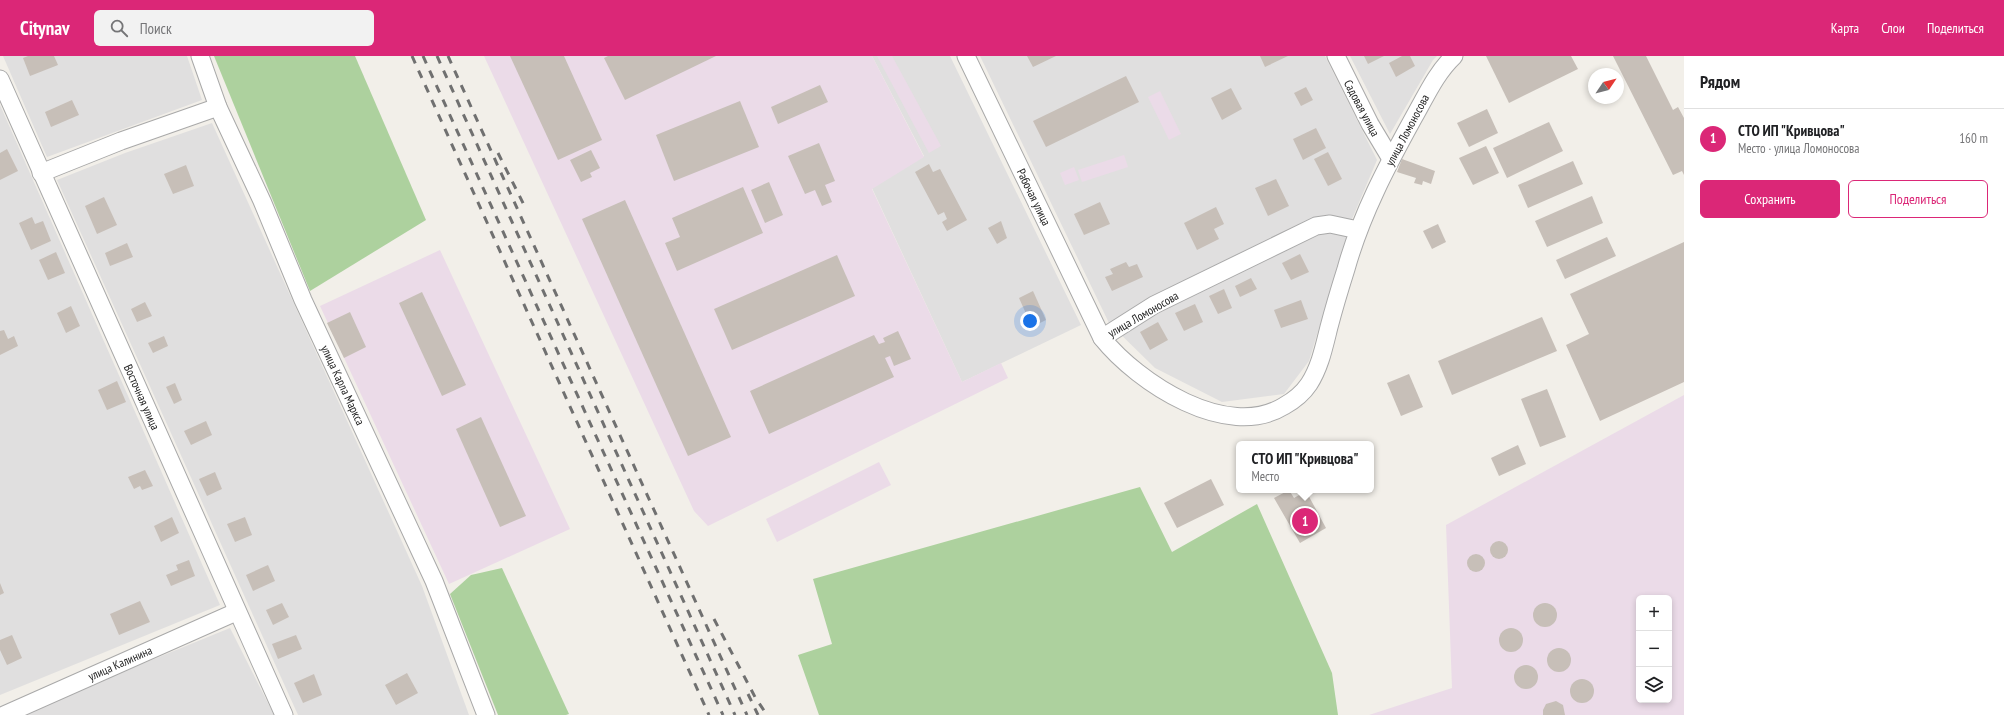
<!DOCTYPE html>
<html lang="ru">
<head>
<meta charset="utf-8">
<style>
  :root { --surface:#fff; --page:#f2f2f2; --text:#202124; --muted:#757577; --line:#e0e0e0; --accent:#db2777 }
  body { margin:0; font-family:"PT Sans Narrow",sans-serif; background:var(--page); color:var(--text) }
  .controls { position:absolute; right:12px; bottom:12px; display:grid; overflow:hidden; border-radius:6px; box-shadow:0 2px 6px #0003 }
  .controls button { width:36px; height:36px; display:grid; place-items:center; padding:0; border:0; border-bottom:1px solid var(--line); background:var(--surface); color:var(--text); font:20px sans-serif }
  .compass { position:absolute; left:1588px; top:12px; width:36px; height:36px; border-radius:50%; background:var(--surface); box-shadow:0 2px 6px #0003; rotate:55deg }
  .you { position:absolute; left:1030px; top:265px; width:14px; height:14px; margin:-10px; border:3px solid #fff; border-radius:50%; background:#1a73e8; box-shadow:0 0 0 6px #1a73e833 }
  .badge { display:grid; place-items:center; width:26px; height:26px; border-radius:50%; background:var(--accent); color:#fff; font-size:13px; font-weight:700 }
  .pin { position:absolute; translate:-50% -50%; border:2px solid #fff; box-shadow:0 1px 4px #0006 }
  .popup { position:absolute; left:1236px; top:385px; width:138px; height:52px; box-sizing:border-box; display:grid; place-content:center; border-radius:6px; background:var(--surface); filter:drop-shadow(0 1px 3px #0005); font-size:13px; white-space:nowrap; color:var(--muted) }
  .popup b { font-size:15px; color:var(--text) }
  .popup::after { content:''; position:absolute; left:50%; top:100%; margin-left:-8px; border:8px solid transparent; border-top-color:var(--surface) }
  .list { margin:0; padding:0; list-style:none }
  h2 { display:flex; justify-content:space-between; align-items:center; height:52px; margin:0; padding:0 16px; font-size:17px }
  h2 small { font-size:13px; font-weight:400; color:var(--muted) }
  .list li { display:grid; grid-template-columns:26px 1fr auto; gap:12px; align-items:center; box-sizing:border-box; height:60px; padding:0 16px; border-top:1px solid var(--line) }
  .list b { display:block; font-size:15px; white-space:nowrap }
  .list p { margin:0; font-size:13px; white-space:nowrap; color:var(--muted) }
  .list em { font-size:13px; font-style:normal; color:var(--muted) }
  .actions { display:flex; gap:8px; padding:12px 16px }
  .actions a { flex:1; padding:9px 0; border:1px solid var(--accent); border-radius:6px; text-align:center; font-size:14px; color:var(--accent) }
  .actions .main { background:var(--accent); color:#fff }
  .icon { flex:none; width:22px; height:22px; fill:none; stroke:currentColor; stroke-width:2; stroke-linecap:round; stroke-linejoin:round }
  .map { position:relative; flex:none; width:1684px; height:659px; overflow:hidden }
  header { display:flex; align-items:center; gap:24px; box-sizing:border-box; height:56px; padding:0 20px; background:var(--accent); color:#fff }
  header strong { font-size:19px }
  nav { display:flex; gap:22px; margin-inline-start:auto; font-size:14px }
  .search { width:280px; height:36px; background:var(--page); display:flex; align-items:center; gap:10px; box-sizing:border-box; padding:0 14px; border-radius:6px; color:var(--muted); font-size:15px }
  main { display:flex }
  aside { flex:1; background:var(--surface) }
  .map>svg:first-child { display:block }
  .residential { fill:#e0dfdf }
  .industrial { fill:#ebdbe8; fill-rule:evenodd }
  .forest { fill:#add19e }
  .building { fill:#c7bfb8 }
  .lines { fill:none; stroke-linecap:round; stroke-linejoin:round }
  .minor-casing { stroke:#a9a9a9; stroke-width:19 }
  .minor { stroke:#fff; stroke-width:17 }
  .rail { stroke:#707070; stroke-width:3; stroke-dasharray:8 8; stroke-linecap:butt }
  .labels { text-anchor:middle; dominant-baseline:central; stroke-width:3.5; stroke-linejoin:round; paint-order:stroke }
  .street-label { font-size:12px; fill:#222; stroke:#fff }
</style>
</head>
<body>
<header>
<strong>Citynav</strong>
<div class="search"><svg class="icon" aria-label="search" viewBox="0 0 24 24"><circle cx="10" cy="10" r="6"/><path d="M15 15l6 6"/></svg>Поиск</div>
<nav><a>Карта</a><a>Слои</a><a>Поделиться</a></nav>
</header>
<main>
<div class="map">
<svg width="1684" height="659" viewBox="0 0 1684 659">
  <rect width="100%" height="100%" fill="#f2efe9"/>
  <g class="residential">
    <polygon points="3,0 187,0 202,44 47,101"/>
    <polygon points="872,0 950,0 1081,269 962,326 872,132 924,100"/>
    <polygon points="980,0 1325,0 1377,104 1352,163 1309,305 1284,338 1222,346 1155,312 1109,267"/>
    <polygon points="1350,0 1437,0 1433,4 1390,78"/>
    <polygon points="0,49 220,549 0,639"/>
    <polygon points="212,67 422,530 469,659 298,659 57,124 125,97"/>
    <polygon points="230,572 274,659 17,659"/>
  </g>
  <g class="industrial">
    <polygon points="484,0 872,0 924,101 872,133 962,326 1001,307 1008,322 708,470 694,455"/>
    <polygon points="877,0 892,0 941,90 929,97"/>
    <polygon points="1160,35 1181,78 1169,84 1148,41"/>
    <polygon points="1124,99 1128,111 1082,126 1078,114"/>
    <polygon points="1074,111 1079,124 1065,129 1060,117"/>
    <polygon points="440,194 570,473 449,528 320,250"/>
    <path d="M1684,339V659H1369L1452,632L1446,469ZM1639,542H1669V644H1639Z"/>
    <polygon points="879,406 891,429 777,486 766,463"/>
  </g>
  <g class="forest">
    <polygon points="214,0 355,0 426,164 310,235"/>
    <polygon points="1140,431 1172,496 1257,448 1332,617 1338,659 819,659 798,599 832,588 813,523"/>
    <polygon points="502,512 569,658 566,659 498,659 450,538 471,519"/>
  </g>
  <g class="building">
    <polygon points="28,0 54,0 58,9 30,20 23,2"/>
    <polygon points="510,0 564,0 602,84 558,104"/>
    <polygon points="608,0 716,0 625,44 604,2"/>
    <polygon points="1027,0 1056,0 1033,11"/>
    <polygon points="1260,0 1288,0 1265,11"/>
    <polygon points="1364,0 1384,0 1368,8"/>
    <polygon points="1402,0 1410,0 1415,10 1396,21 1389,7"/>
    <polygon points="1486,0 1571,0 1578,13 1509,47"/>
    <polygon points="1613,0 1646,0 1673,54 1678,51 1684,62 1684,119 1682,115 1673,119"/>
    <polygon points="1126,20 1139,46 1046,91 1033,65"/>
    <polygon points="820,29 828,46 778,68 771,51"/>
    <polygon points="1306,31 1313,44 1301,50 1294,37"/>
    <polygon points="1231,32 1242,53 1222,64 1211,42"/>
    <polygon points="72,44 79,59 51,71 45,56"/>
    <polygon points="740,45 759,91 674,125 656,79"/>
    <polygon points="1487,53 1498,77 1469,91 1457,67"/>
    <polygon points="1549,66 1563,95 1507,122 1493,92"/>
    <polygon points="1316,72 1326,92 1303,104 1293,83"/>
    <polygon points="819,87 835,125 825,129 832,146 822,150 815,134 805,138 788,100"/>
    <polygon points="1486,90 1499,117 1473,129 1459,102"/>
    <polygon points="7,93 18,115 0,124 0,97"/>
    <polygon points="591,94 600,112 590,117 592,121 581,126 570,104"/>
    <polygon points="1328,96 1342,123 1328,130 1314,103"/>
    <polygon points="1402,103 1435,115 1431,128 1423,125 1422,129 1414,127 1416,122 1397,116"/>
    <polygon points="1573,105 1583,128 1528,152 1518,129"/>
    <polygon points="929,108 933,116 940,113 967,164 947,175 942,166 947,163 944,156 938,159 915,116"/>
    <polygon points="186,109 194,130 173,138 164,118"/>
    <polygon points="1276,123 1289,150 1268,160 1255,132"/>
    <polygon points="769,126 783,159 765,167 751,134"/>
    <polygon points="743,131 763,177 677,215 665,187 680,181 672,162"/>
    <polygon points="1592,140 1603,167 1547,191 1535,165"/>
    <polygon points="104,141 117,169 97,178 85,150"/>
    <polygon points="625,144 731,381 688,400 582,163"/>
    <polygon points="1100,146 1110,168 1084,179 1074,158"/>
    <polygon points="1216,151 1224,168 1214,173 1219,183 1197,194 1184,167"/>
    <polygon points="32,161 35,168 43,165 51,185 31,194 19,167"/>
    <polygon points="1001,165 1007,182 997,188 988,172"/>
    <polygon points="1438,168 1446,186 1432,193 1423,175"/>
    <polygon points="1607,181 1616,200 1565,223 1556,204"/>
    <polygon points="1684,186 1684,326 1600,365 1566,289 1589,278 1570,238"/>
    <polygon points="127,187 133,201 110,210 105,197"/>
    <polygon points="56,196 65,217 48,224 39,204"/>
    <polygon points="1300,198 1309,216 1291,224 1282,207"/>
    <polygon points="837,199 855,240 732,294 714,253"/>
    <polygon points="1126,206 1129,211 1137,208 1143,221 1112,235 1105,221 1113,218 1110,213"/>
    <polygon points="1251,222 1257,233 1240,241 1235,230"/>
    <polygon points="1224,233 1232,252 1218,258 1209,240"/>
    <polygon points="1033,235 1046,264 1032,271 1019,242"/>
    <polygon points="422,236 466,329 442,340 399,247"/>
    <polygon points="1301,244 1308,263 1281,272 1274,254"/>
    <polygon points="145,246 152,260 137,266 131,253"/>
    <polygon points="1195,248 1203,266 1184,275 1175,257"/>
    <polygon points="71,250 80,270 66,277 57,257"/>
    <polygon points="350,256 366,291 344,302 327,267"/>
    <polygon points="1542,261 1557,295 1452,339 1438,305"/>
    <polygon points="1158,266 1168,284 1150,294 1140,276"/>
    <polygon points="4,274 8,283 14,280 18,290 0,299 0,275"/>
    <polygon points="898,275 911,303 894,310 890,300 885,302 894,321 769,378 750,335 874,279 879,288 885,286 883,282"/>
    <polygon points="164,280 168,290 153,297 148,287"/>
    <polygon points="1409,318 1423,351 1401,360 1387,327"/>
    <polygon points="117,325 126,346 107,354 98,334"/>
    <polygon points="175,327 182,344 174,348 166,331"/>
    <polygon points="1547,333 1566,381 1540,391 1521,343"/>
    <polygon points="481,361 526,460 500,471 456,373"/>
    <polygon points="206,365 212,379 191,389 184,375"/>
    <polygon points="1518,389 1526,408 1499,420 1491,402"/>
    <polygon points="145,414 153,430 142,434 140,430 134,433 128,421"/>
    <polygon points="215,416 222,433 207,440 199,423"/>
    <polygon points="1211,423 1224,449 1177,472 1164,447"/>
    <polygon points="1289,434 1294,442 1306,435 1326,472 1300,487 1274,442"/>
    <polygon points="172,461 179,477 161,486 154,470"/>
    <polygon points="245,461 252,479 235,486 227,468"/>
    <circle cx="1499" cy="494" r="9"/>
    <circle cx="1476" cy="507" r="9"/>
    <polygon points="189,504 195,520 171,530 166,519 178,514 176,509"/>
    <polygon points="268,509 275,525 253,535 246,519"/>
    <polygon points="0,527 4,537 0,539"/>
    <polygon points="140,545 150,566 119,579 110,558"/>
    <polygon points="282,547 289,561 273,569 266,554"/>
    <circle cx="1545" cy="559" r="12"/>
    <circle cx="1511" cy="584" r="12"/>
    <polygon points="12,579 22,602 7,609 0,594 0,584"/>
    <polygon points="296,579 302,593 278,603 272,588"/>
    <circle cx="1559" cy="604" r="12"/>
    <circle cx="1526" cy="621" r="12"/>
    <polygon points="407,617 418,637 396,649 385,629"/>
    <polygon points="314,618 322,639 303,647 294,627"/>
    <circle cx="1582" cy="635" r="12"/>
    <polygon points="1556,645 1563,649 1565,659 1543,659 1543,654 1546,648"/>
  </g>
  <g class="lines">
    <defs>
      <g id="minor">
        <polyline points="200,0 218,51 262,145 303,244 434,525 486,659"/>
        <path d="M966,0L1102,282C1138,327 1227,385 1284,350C1293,345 1303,337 1309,328C1320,311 1324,291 1329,271C1334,252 1340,232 1346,213C1361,159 1387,110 1414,61C1426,40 1436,17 1454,0"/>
        <polyline points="1336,0 1370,68 1391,103"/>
        <polyline points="0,23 284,659"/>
        <polyline points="41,117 121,85 218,51"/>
        <polyline points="1102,282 1154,249 1316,170 1330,168 1358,174"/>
        <polyline points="4,659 236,556"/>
      </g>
    </defs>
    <use href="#minor" class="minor-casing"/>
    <use href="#minor" class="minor"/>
    <g class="rail">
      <polyline points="412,0 709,659"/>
      <polyline points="423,0 723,659"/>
      <polyline points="437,0 735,659"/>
      <polyline points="448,0 747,659"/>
      <polyline points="498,97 526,153"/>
      <polyline points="714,563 755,641 767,659"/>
      <polyline points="748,638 758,659"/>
    </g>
  </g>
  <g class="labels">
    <g class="street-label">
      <text transform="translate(1362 52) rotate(62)">Садовая улица</text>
      <text transform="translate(1407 74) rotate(-62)">улица Ломоносова</text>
      <text transform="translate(1034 141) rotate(64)">Рабочая улица</text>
      <text transform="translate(1143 258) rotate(-30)">улица Ломоносова</text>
      <text transform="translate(343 329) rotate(65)">улица Карла Маркса</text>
      <text transform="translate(142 341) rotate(66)">Восточная улица</text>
      <text transform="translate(120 607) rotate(-24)">улица Калинина</text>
    </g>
  </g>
</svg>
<div class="controls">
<button>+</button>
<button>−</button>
<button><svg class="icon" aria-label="layers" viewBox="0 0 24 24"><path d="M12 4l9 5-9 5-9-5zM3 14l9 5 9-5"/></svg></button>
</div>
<svg class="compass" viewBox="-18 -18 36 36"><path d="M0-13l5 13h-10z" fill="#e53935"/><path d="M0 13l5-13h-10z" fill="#757577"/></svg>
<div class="you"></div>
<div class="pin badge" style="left:1305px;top:465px">1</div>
<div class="popup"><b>СТО ИП &quot;Кривцова&quot;</b>Место</div>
</div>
<aside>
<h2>Рядом<small></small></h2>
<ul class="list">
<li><span class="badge">1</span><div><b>СТО ИП &quot;Кривцова&quot;</b><p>Место · улица Ломоносова</p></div><em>160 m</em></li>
</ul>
<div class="actions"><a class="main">Сохранить</a><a>Поделиться</a></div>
</aside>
</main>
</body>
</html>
